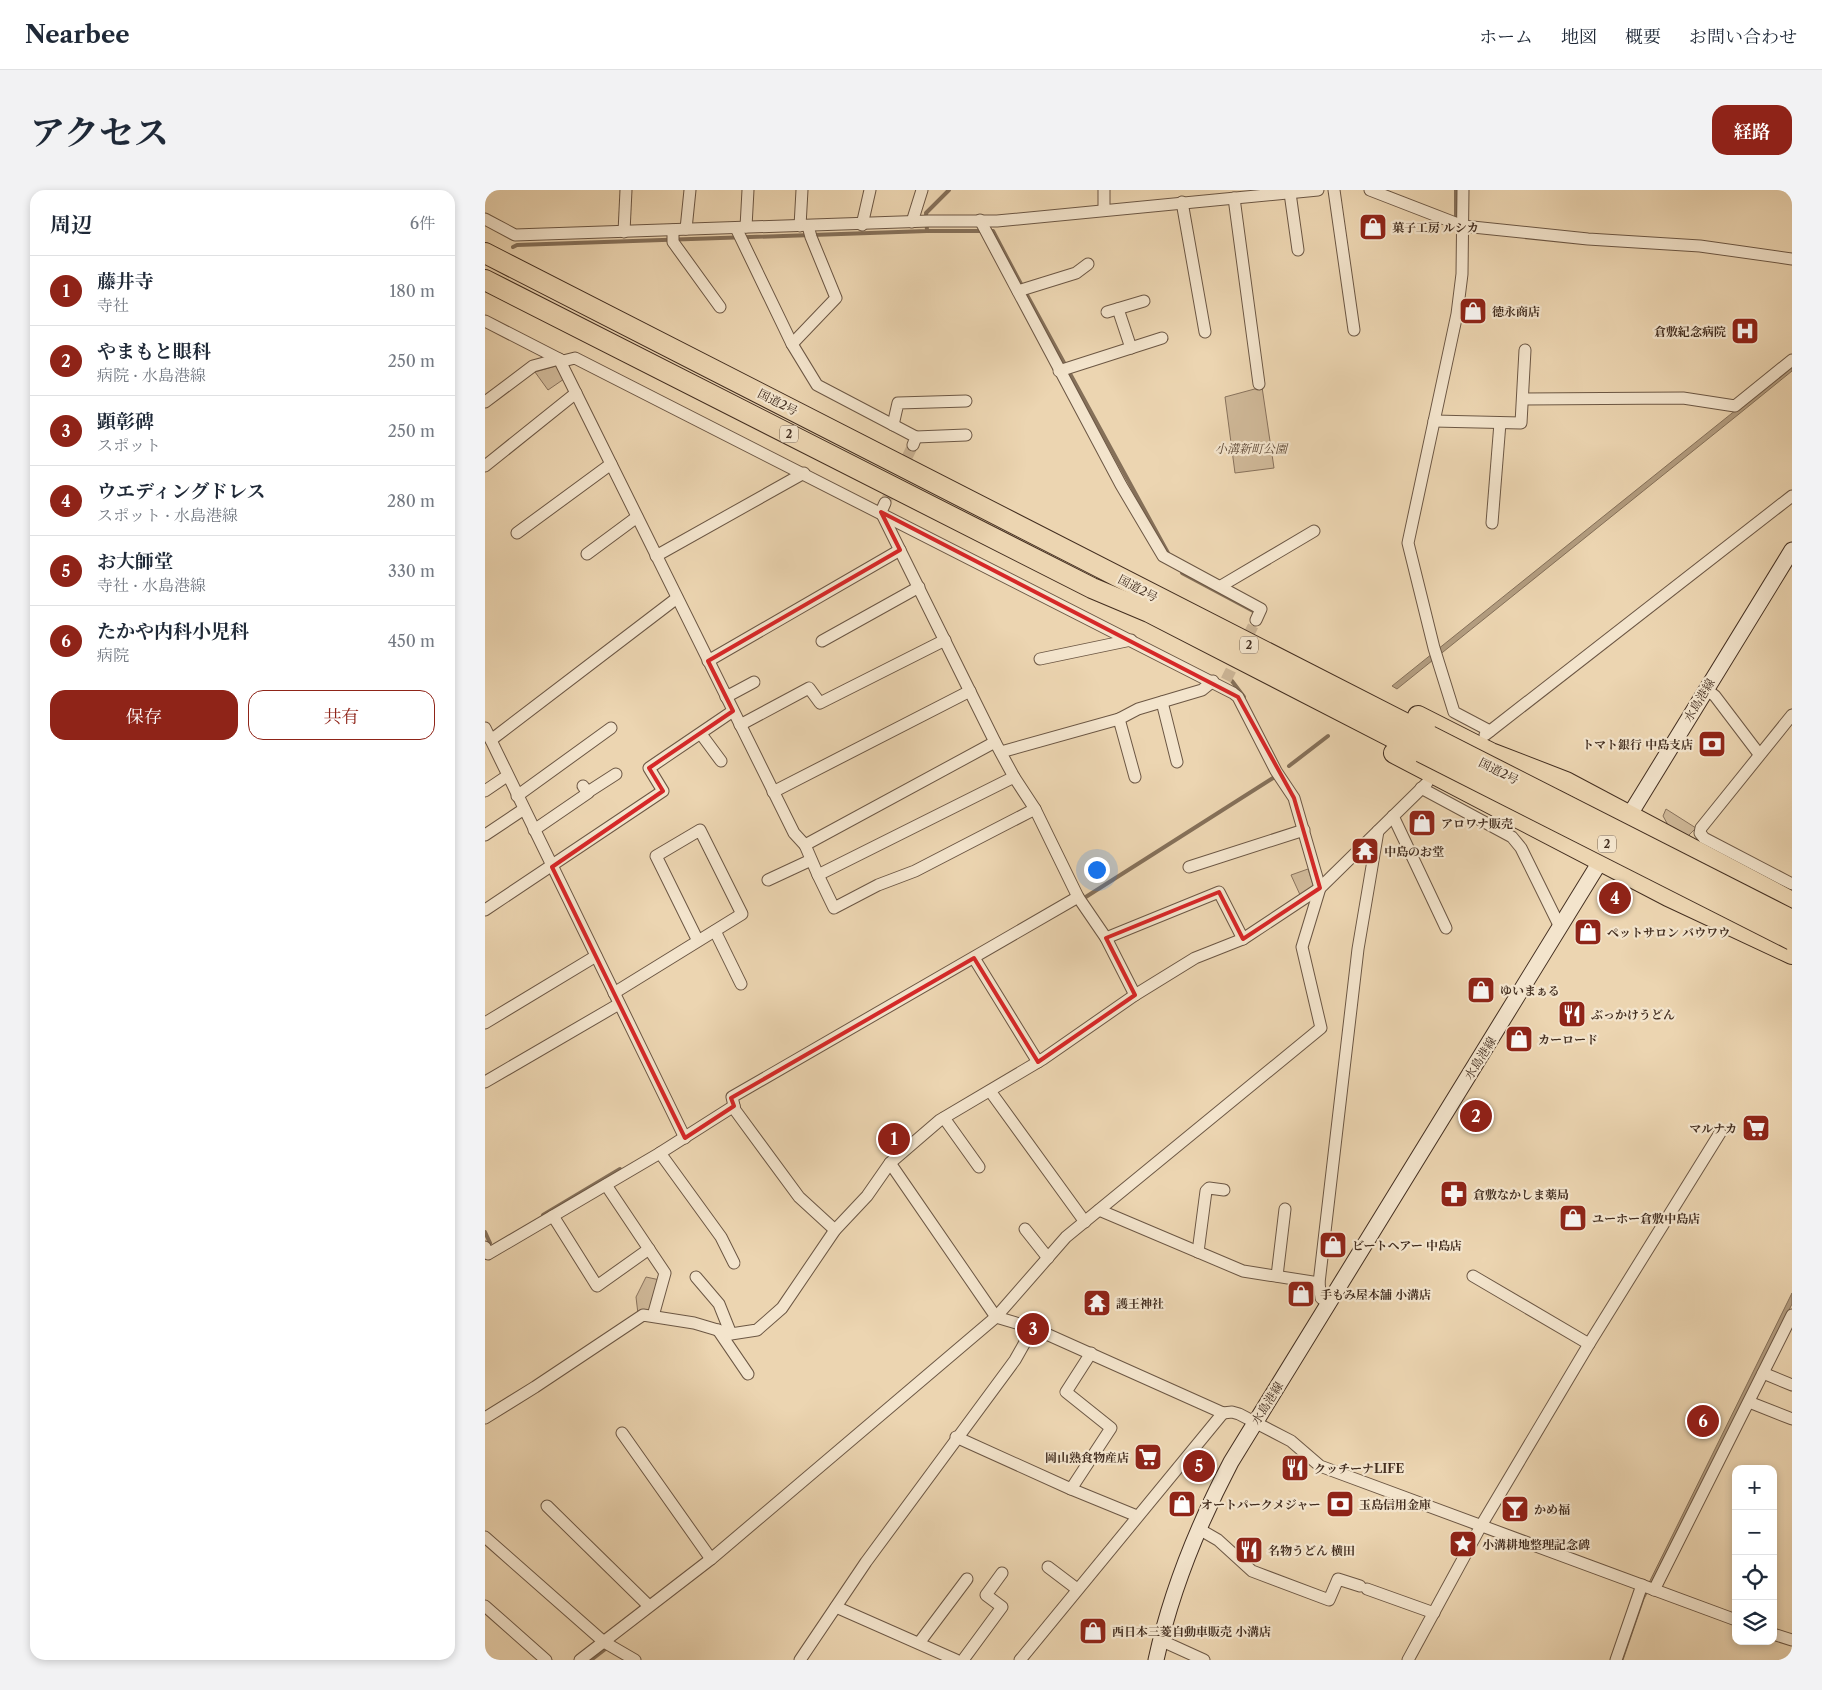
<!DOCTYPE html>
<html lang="ja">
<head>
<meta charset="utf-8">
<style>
  :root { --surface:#fff; --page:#f2f2f3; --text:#1f2937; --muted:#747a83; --line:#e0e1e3; --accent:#8f2418 }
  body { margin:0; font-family:"Libre Caslon Text","Noto Serif JP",serif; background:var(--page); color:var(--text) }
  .controls { position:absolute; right:15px; bottom:15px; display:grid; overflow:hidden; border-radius:10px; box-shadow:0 2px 8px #0003 }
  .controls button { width:45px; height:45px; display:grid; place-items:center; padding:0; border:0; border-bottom:1px solid var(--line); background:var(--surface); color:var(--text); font:25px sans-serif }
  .you { position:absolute; left:611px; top:679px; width:18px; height:18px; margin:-12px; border:4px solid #fff; border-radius:50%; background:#1a73e8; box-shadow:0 0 0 8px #1a73e833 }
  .badge { display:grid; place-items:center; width:32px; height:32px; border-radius:50%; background:var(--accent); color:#fff; font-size:16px; font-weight:700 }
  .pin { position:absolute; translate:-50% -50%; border:2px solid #fff; box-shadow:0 1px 5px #0006 }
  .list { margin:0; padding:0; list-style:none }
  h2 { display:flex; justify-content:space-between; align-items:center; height:65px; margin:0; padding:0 20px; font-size:21px }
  h2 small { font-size:16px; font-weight:400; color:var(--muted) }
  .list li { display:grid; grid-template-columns:32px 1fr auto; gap:15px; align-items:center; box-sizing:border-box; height:70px; padding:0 20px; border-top:1px solid var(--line) }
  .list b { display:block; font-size:19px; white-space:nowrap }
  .list p { margin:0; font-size:16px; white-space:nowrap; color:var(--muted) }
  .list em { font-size:16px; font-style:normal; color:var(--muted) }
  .actions { display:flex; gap:10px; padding:15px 20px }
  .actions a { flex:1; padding:11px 0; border:1px solid var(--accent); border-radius:15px; text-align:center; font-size:18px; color:var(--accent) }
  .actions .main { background:var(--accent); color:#fff }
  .icon { flex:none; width:28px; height:28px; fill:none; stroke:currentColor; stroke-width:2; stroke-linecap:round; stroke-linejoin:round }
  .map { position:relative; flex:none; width:1307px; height:1470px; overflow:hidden; border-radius:15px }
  header { display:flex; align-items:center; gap:30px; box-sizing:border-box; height:70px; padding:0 25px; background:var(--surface); border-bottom:1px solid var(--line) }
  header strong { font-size:24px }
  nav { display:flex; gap:28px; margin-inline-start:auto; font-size:18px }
  .intro { display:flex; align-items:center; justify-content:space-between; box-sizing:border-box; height:120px; padding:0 30px }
  h1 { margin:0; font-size:35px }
  .button { padding:12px 22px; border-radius:15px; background:var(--accent); color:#fff; font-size:18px; font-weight:700 }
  main { display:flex; gap:30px; padding:0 30px }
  aside { flex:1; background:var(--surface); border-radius:15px; box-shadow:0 2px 8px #0003 }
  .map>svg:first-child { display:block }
  .green { fill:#cfb898; stroke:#88725c }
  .water { fill:#b29c7f; stroke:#857059 }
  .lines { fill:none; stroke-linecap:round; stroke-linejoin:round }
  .stream { stroke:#857059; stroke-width:4 }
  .street-tunnel { stroke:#cab394; stroke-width:11; stroke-dasharray:11 5.5; stroke-linecap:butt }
  .street-casing { stroke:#6c5744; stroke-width:13 }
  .secondary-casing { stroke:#422d1f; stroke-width:17 }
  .highway-casing { stroke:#422d1f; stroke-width:22 }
  .street { stroke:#f3e4cc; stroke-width:11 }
  .secondary { stroke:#f3e4cc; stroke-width:15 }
  .highway { stroke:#ecd5b1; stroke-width:20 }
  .highway-bridge-casing { stroke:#422d1f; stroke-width:22; stroke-linecap:butt }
  .highway-bridge { stroke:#ecd5b1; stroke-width:20 }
  .marked { fill:none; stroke:#d62828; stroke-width:4; stroke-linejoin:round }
  .labels { text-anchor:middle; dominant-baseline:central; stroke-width:4.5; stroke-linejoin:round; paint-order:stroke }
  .shield { fill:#f3e4cc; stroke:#776453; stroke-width:1 }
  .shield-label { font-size:11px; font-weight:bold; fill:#422d1f }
  .poi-label { font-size:12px; font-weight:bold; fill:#422d1f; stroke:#f3e4cc; text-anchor:start }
  .street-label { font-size:12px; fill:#422d1f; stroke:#f3e4cc }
  .park-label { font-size:12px; font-style:italic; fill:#5e4937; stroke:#f3e4cc }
</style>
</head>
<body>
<header>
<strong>Nearbee</strong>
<nav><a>ホーム</a><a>地図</a><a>概要</a><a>お問い合わせ</a></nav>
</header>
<div class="intro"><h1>アクセス</h1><a class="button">経路</a></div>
<main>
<aside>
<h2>周辺<small>6件</small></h2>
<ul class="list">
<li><span class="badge">1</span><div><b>藤井寺</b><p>寺社</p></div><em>180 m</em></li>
<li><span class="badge">2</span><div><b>やまもと眼科</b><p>病院 · 水島港線</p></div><em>250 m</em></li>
<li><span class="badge">3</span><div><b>顕彰碑</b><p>スポット</p></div><em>250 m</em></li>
<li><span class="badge">4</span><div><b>ウエディングドレス</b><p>スポット · 水島港線</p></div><em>280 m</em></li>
<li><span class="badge">5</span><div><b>お大師堂</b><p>寺社 · 水島港線</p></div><em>330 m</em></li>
<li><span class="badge">6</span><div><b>たかや内科小児科</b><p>病院</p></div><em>450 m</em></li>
</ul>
<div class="actions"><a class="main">保存</a><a>共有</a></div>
</aside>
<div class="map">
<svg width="1307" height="1470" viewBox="0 0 1307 1470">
  <rect width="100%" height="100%" fill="#ecd5b1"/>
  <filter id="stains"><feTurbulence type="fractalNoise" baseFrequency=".004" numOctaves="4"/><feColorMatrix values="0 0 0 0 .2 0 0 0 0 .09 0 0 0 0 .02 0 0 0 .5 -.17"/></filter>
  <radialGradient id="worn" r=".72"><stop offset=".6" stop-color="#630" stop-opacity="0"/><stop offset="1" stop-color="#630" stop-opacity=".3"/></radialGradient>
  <g class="green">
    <polygon points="71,176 79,189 63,200 50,182"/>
    <polygon points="777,197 789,278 750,283 740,207"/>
    <polygon points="1181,619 1211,638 1202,647 1183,635 1178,626"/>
    <polygon points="823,679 829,698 816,707 806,685"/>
    <polygon points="161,1087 175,1090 166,1123 153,1124 151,1107"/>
  </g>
  <g class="water">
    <polygon points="1307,175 1307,181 1254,224 912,499 907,496"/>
    <polygon points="1307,1103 1307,1114 1159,1409 1138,1470 1135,1470 1156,1409"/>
  </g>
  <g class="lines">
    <g class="stream">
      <polyline points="971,27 971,0"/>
      <polyline points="442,41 508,41 536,94"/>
      <polyline points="28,57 32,55 442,41 441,23 464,0"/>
      <polyline points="542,105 683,363"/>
      <polyline points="697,383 772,423"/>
      <polyline points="747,491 759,507"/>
      <polyline points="804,576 843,546"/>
      <polyline points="596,710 788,588"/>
      <polyline points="58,1025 135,979"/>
      <polyline points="0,1042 5,1053"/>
      <polyline points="106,1470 123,1457"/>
    </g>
    <g class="street-tunnel">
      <polyline points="400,313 428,255"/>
      <polyline points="741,490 771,430"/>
    </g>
    <defs>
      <g id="street">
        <polyline points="619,0 619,20"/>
        <polyline points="849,0 869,140"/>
        <polyline points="885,0 978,36 1103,49 1215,56 1307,69"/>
        <polyline points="978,0 977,84 972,124 923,353 949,458 969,522 1005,541"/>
        <polyline points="805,3 813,60"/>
        <polyline points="749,8 774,194"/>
        <polyline points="697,12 720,142"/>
        <polyline points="0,29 30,45 444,31 512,31 833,0"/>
        <polyline points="495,30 636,295 678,366 776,419 771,430"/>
        <polyline points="427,32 437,0"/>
        <polyline points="377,35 385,0"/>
        <polyline points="315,36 317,0"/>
        <polyline points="261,37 263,0"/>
        <polyline points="251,38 307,154 332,195 431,247 428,255"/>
        <polyline points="201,39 205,0"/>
        <polyline points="188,40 188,52 235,117"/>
        <polyline points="139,42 141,0"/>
        <polyline points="533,101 591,83 603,74"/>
        <polyline points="633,119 646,158"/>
        <polyline points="622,122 659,111"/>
        <polyline points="0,131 78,171 90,168 748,503 753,507 791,581 809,608 835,698 817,757 836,838 581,1047 511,1127 226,1369 95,1470"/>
        <polyline points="307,154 351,108 326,47 323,36"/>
        <polyline points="574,181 677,148"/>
        <polyline points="1039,209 1198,208 1250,216 1307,170"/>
        <polyline points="0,212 48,176 74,169 309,643 320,655"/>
        <polyline points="949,231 1036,233 1040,160"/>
        <polyline points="408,235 413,213 481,211"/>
        <polyline points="431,247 481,245"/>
        <polyline points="0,276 91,203"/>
        <polyline points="400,313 396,322 510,552 529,587 550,619 593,707 621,748 650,805"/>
        <polyline points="1007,333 1015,233"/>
        <polyline points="32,343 126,274"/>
        <polyline points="102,364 152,327"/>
        <polyline points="171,366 319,283"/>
        <polyline points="736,396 829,341"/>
        <polyline points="337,451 434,397"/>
        <polyline points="555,469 646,450"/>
        <polyline points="223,471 415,360"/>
        <polyline points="1221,499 1230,506 1274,564"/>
        <polyline points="241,507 269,492"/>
        <polyline points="677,512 692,572"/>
        <polyline points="1307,525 1216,638 1215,643 1219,648 1307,694"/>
        <polyline points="634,529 653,519 717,500 728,491"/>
        <polyline points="255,535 324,498 335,513 460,450"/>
        <polyline points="0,538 200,948"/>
        <polyline points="216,544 236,571"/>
        <polyline points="1000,545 1307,306"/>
        <polyline points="6,550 192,408"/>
        <polyline points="510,552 320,655 333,685 529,587"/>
        <polyline points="516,562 634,529 650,587"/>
        <polyline points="936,598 1027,647 1036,658 1075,737"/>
        <polyline points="0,601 22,586"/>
        <polyline points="103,602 131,584"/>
        <polyline points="288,602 485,501"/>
        <polyline points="32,606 126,538"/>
        <polyline points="908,626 961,738"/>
        <polyline points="49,640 103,603 98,596"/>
        <polyline points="0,645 39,619"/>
        <polyline points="704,677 819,640"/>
        <polyline points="333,685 349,718 393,695 430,681 550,619"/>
        <polyline points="283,690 326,670"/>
        <polyline points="0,720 178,601 164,578 248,521"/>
        <polyline points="230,741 256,794"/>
        <polyline points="621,748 734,702 758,749"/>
        <polyline points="489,768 553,872"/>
        <polyline points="129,803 257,724 215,640 171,666 213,751"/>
        <polyline points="0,833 111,766"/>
        <polyline points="0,892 134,814"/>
        <polyline points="505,901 600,1032"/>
        <polyline points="459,928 494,977"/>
        <polyline points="175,963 236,1047 249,1073"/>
        <polyline points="405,973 511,1127 548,1138 738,1223 747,1222 754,1224 806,1251 835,1276 1251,1430"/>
        <polyline points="121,995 180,1083 168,1126"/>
        <polyline points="614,1020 758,1081 834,1093"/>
        <polyline points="68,1026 112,1096 164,1059"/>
        <polyline points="540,1039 563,1068"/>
        <polyline points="350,1040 314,1007 250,920 247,907 593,707"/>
        <polyline points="0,1057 3,1064 175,963 249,916"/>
        <polyline points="713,1062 721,1001 724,998 739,1000"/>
        <polyline points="792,1086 800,1019"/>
        <polyline points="988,1086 1104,1154"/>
        <polyline points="211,1087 234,1114 246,1144"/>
        <polyline points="844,1113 836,1108 834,1093 873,759 893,641"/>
        <polyline points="233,1140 263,1184"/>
        <polyline points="1278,1183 1307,1195"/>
        <polyline points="1264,1212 1307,1229"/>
        <polyline points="0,1228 50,1197 158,1125 209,1133 246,1144 272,1140 297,1118 350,1040 382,1006 405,973 455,930 558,869 650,805 710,768 758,749 835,698 942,593"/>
        <polyline points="137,1243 226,1369"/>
        <polyline points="471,1247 586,1299 652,1326"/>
        <polyline points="586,1299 626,1238 581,1202 606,1163"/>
        <polyline points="62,1316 164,1416"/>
        <polyline points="714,1339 733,1350 767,1381 844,1410 853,1389 875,1396"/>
        <polyline points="0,1347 119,1452 150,1470"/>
        <polyline points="563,1377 592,1399"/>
        <polyline points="882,1399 949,1423"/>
        <polyline points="1169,1400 1307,1125"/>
        <polyline points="0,1416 61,1470"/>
        <polyline points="351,1417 471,1470"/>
        <polyline points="1288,1444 1307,1450"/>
        <polyline points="675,1450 719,1470"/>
        <polyline points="434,1453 482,1389"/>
        <polyline points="315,1470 381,1372 530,1170 548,1138"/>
        <polyline points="478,1470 517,1417 501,1405 517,1383"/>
        <polyline points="535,1470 738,1223"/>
        <polyline points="923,1470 997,1334 1104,1154 1235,943"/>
        <polyline points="1131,1470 1157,1395"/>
      </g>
      <g id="secondary">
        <polyline points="1139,634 1307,360"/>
        <path d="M671,1470C686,1401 713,1335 746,1272L1121,662"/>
      </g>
      <g id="highway">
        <polyline points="0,63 945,546"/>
        <polyline points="0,90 607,398 664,422 936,562"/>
        <polyline points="933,526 1006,563 1081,592 1307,712"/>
        <polyline points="909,563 1183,706 1307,764"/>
      </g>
    </defs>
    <use href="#street" class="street-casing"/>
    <use href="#secondary" class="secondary-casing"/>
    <use href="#highway" class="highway-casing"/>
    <use href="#street" class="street"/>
    <use href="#secondary" class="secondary"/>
    <use href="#highway" class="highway"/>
    <defs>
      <g id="highway-bridge">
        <polyline points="945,546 1307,730"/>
        <polyline points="936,562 1307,750"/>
      </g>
    </defs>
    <use href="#highway-bridge" class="highway-bridge-casing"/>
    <use href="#highway-bridge" class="highway-bridge"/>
  </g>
  <path class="marked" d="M396,322L753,507L809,608L835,698L758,749L734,702L621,748L650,805L553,872L489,768L246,908L249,916L200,948L67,677L178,601L164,578L248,521L223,471L415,360Z"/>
  <defs>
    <symbol id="shop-square" viewBox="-11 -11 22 22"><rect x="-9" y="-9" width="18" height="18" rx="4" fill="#8f2418" stroke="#f3e4cc"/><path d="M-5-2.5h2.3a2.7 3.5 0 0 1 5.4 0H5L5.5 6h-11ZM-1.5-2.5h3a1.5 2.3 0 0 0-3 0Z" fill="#fff"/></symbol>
    <symbol id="hospital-square" viewBox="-11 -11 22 22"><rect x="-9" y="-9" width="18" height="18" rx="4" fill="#8f2418" stroke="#f3e4cc"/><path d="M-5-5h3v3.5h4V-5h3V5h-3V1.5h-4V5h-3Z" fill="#fff"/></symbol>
    <symbol id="bank-square" viewBox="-11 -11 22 22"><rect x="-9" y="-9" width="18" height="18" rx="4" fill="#8f2418" stroke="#f3e4cc"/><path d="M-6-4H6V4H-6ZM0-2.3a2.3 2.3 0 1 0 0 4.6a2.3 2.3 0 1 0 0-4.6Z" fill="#fff"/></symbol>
    <symbol id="temple-square" viewBox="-11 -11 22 22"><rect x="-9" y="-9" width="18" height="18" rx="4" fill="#8f2418" stroke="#f3e4cc"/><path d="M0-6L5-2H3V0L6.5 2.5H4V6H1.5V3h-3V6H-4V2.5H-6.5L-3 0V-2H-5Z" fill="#fff"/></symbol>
    <symbol id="restaurant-square" viewBox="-11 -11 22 22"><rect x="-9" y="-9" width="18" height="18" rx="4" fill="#8f2418" stroke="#f3e4cc"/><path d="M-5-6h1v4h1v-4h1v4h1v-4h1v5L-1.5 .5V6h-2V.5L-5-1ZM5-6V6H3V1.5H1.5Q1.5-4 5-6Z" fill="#fff"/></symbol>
    <symbol id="supermarket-square" viewBox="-11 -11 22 22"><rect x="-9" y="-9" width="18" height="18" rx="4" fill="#8f2418" stroke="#f3e4cc"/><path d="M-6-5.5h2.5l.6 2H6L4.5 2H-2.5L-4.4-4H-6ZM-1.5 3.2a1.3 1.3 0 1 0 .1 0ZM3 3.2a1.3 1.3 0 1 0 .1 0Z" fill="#fff"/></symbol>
    <symbol id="pharmacy-square" viewBox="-11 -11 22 22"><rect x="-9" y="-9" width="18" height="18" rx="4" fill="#8f2418" stroke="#f3e4cc"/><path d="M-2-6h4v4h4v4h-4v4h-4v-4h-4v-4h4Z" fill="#fff"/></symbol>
    <symbol id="bar-square" viewBox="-11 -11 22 22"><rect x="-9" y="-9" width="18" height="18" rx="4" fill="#8f2418" stroke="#f3e4cc"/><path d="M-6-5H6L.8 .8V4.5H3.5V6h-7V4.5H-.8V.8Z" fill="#fff"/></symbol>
    <symbol id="sight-square" viewBox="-11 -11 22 22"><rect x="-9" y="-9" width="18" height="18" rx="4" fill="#8f2418" stroke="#f3e4cc"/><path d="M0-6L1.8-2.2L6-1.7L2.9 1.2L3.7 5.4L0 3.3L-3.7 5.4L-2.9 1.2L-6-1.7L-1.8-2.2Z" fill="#fff"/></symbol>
  </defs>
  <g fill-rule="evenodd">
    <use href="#shop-square" x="872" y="21" width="32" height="32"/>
    <use href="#shop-square" x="972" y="105" width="32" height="32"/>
    <use href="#hospital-square" x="1244" y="125" width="32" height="32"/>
    <use href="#bank-square" x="1211" y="538" width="32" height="32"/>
    <use href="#shop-square" x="921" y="617" width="32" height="32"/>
    <use href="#temple-square" x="864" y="645" width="32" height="32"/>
    <use href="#shop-square" x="1087" y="726" width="32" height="32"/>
    <use href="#shop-square" x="980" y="784" width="32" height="32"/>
    <use href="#restaurant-square" x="1071" y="808" width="32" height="32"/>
    <use href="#shop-square" x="1018" y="833" width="32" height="32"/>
    <use href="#supermarket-square" x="1255" y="922" width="32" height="32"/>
    <use href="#pharmacy-square" x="953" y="988" width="32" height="32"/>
    <use href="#shop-square" x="1072" y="1012" width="32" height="32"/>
    <use href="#shop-square" x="832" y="1039" width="32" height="32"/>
    <use href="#shop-square" x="800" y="1088" width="32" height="32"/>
    <use href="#temple-square" x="596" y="1097" width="32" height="32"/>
    <use href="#supermarket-square" x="647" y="1251" width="32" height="32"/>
    <use href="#restaurant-square" x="794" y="1262" width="32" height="32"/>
    <use href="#shop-square" x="681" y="1298" width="32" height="32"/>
    <use href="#bank-square" x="839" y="1298" width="32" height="32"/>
    <use href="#bar-square" x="1014" y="1303" width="32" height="32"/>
    <use href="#sight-square" x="962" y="1338" width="32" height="32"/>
    <use href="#restaurant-square" x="748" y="1344" width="32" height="32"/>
    <use href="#shop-square" x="592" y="1425" width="32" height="32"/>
  </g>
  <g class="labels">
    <g class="shield">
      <rect x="295" y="235.5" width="18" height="17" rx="4"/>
      <rect x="755" y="446.5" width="18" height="17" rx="4"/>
      <rect x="1113" y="645.5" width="18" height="17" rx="4"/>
    </g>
    <g class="shield-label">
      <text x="304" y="244">2</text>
      <text x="764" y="455">2</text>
      <text x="1122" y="654">2</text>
    </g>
    <g class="poi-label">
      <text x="907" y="37">菓子工房 ルシカ</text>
      <text x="1007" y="121">徳永商店</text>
      <text x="1241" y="141" text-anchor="end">倉敷紀念病院</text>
      <text x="1208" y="554" text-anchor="end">トマト銀行 中島支店</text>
      <text x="956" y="633">アロワナ販売</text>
      <text x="899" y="661">中島のお堂</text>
      <text x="1122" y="742">ペットサロン バウワウ</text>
      <text x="1015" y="800">ゆいまぁる</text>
      <text x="1106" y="824">ぶっかけうどん</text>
      <text x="1053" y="849">カーロード</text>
      <text x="1252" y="938" text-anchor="end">マルナカ</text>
      <text x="988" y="1004">倉敷なかしま薬局</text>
      <text x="1107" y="1028">ユーホー倉敷中島店</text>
      <text x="867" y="1055">ビートヘアー 中島店</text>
      <text x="835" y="1104">手もみ屋本舗 小溝店</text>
      <text x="631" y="1113">護王神社</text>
      <text x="644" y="1267" text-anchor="end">岡山熟食物産店</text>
      <text x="829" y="1278">クッチーナLIFE</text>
      <text x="716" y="1314">オートパークメジャー</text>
      <text x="874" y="1314">玉島信用金庫</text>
      <text x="1049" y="1319">かめ福</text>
      <text x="997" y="1354">小溝耕地整理記念碑</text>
      <text x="783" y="1360">名物うどん 横田</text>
      <text x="627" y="1441">西日本三菱自動車販売 小溝店</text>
    </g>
    <g class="street-label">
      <text transform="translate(293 212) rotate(27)">国道2号</text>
      <text transform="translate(653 398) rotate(28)">国道2号</text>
      <text transform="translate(1214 510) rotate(-59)">水島港線</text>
      <text transform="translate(1014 581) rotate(27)">国道2号</text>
      <text transform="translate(995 868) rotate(-58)">水島港線</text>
      <text transform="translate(782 1213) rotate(-58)">水島港線</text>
    </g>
    <g class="park-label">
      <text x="766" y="258">小溝新町公園</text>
    </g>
  </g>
  <rect width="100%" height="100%" filter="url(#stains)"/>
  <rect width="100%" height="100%" fill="url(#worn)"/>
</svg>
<div class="controls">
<button>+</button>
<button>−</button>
<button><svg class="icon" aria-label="locate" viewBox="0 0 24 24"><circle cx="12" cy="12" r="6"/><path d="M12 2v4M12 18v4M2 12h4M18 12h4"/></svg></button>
<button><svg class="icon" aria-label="layers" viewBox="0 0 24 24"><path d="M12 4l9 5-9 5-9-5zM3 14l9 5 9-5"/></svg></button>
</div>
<div class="you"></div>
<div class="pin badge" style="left:409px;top:949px">1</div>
<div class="pin badge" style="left:991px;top:926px">2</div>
<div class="pin badge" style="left:548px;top:1139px">3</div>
<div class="pin badge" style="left:1130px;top:708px">4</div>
<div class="pin badge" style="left:714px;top:1276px">5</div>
<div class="pin badge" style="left:1218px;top:1231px">6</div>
</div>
</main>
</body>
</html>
